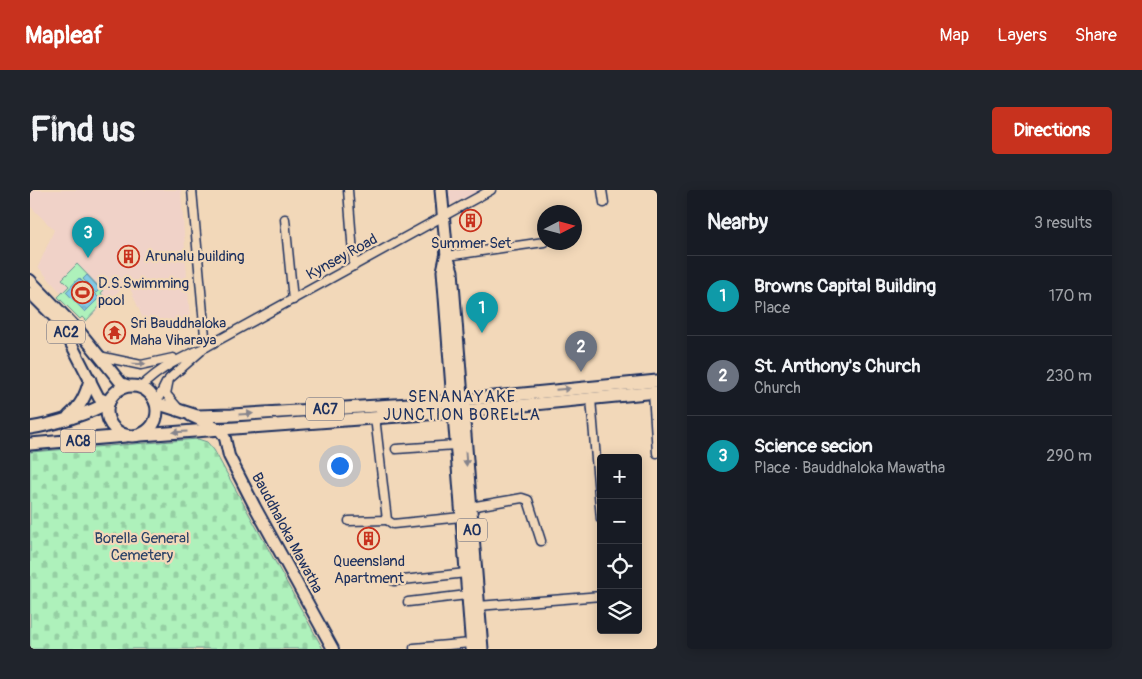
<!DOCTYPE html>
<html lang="en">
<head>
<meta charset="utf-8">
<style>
  :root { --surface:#171b24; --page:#20242c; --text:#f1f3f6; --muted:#9ea1a6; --line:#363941; --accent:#c8321e }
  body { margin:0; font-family:Pangolin,sans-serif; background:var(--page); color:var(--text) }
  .controls { position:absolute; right:15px; bottom:15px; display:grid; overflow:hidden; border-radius:5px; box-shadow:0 2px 12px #0003 }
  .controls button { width:45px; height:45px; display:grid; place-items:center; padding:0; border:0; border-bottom:1px solid var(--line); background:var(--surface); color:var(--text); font:25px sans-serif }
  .compass { position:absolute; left:507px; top:15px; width:45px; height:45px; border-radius:50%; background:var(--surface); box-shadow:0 2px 12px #0003; rotate:84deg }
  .you { position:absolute; left:309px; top:275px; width:18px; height:18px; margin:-12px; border:4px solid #fff; border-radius:50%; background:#1a73e8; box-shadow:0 0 0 8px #1a73e833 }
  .badge { display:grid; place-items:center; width:32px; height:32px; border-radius:50%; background:var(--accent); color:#fff; font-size:16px; font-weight:700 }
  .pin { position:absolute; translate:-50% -41px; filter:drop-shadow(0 1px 2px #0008) }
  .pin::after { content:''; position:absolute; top:26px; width:18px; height:15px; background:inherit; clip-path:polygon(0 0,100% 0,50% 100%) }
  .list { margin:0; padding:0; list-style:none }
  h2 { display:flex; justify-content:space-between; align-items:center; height:65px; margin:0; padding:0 20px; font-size:21px }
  h2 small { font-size:16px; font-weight:400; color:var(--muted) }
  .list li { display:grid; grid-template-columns:32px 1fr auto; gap:15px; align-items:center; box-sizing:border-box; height:80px; padding:0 20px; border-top:1px solid var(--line) }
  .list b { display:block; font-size:19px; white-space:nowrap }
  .list p { margin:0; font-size:16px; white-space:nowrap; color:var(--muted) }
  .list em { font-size:16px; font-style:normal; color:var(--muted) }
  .icon { flex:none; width:28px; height:28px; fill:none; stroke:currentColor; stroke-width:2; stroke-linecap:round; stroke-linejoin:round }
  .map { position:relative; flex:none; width:627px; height:459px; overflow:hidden; border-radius:5px }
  header { display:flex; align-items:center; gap:30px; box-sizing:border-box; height:70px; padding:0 25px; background:var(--accent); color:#fff }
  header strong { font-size:24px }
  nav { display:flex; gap:28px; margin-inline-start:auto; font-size:18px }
  .intro { display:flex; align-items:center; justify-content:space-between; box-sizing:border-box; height:120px; padding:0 30px }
  h1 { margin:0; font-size:35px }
  .button { padding:12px 22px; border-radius:5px; background:var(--accent); color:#fff; font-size:18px; font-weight:700 }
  main { display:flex; gap:30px; padding:0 30px }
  aside { flex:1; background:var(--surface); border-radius:5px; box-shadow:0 2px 12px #0003 }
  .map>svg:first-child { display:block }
  .built { fill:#f0d2c8 }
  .cemetery { fill:url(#cemetery-stones); stroke:#64908c }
  .pitch { fill:#aef1bb; stroke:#64908c }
  .water { fill:url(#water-ripples); stroke:#598bae }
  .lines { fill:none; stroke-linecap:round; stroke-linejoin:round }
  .shore { stroke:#456d94; stroke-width:1 }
  .minor-casing { stroke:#1b2f5e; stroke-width:11 }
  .major-casing { stroke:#1b2f5e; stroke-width:14 }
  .highway-casing { stroke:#1b2f5e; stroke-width:15 }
  .minor { stroke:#f2d8b9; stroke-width:8 }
  .major { stroke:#f2d8b9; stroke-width:10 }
  .highway { stroke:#f2d8b9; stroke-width:11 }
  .oneway { fill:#86848c }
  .labels { text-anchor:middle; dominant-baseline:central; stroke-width:4.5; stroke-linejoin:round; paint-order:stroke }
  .shield { fill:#f2d8b9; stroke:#5c6279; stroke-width:1 }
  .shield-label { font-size:14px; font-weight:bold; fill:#1b2f5e }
  .poi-label { font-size:15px; fill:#1b2f5e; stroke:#f2d8b9; text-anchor:start }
  .street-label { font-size:15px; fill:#1b2f5e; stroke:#f2d8b9 }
  .park-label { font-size:15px; fill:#2a4267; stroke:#f2d8b9 }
  .neighbourhood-label { font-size:16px; letter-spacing:1px; fill:#1b2f5e; stroke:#f2d8b9 }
</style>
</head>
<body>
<header>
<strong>Mapleaf</strong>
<nav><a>Map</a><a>Layers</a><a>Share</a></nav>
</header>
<div class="intro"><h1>Find us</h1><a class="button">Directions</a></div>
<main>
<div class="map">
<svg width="627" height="459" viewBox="0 0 627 459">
  <defs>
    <pattern id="cemetery-stones" width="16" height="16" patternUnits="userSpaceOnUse" patternTransform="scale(1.25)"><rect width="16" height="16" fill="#aef1bb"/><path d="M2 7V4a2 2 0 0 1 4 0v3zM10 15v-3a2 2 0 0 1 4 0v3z" fill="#95cfa3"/></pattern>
    <pattern id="water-ripples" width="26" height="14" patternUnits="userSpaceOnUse" patternTransform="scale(1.25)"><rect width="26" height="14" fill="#83c9e4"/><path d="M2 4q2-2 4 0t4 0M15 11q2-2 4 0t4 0" fill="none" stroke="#6aa4bc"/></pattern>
  </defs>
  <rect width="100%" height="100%" fill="#f2d8b9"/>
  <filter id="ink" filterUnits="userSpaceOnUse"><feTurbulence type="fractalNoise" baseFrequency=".02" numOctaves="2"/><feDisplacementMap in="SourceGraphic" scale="10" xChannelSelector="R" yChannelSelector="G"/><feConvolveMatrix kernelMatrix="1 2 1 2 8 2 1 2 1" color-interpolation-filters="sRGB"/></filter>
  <g filter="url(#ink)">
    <g class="built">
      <polygon points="0,0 151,0 160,130 115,134 98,93 56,131 8,77 24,40 0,16"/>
      <polygon points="419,0 451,0 420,15"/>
    </g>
    <polygon class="cemetery" points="168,249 177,252 184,260 293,459 0,459 0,262"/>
    <polygon class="pitch" points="47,74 73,101 71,103 75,108 72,111 73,113 56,131 52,127 50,129 28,107 39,96 32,89"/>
    <g class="water">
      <polygon points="57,85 70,99 66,103 53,89"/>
      <polygon points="49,88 69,108 55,122 36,102"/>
    </g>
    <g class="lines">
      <polygon class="shore" points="58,93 62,98 61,108 55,114 44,102 50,95"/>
      <defs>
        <g id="minor">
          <polyline points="162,0 176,157"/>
          <polyline points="318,0 324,76"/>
          <polyline points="572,0 574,13"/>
          <polyline points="255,29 263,110"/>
          <polyline points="417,66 514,52"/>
          <polyline points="69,166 111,175 143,168"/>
          <path d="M111,197C130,178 152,167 176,157L461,0"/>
          <polyline points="623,203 627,263"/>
          <polyline points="561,209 571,329"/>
          <polyline points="126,213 136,193"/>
          <polyline points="148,218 136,204 139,189 171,161"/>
          <polyline points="345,227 357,330 363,334 431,327"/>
          <polyline points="366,259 426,255"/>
          <polyline points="440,317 492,308 498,310 511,351"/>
          <polyline points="319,331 357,330"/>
          <polyline points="364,391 436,383"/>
          <polyline points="378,412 437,405"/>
          <polyline points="448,416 571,406"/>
          <polyline points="384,458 441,453"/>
        </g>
        <g id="major">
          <polyline points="0,90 50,142 91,193 99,196"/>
          <polyline points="0,103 31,134 69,208 79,212"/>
          <polyline points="161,226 189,239 195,248 199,266 225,317 303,459"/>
        </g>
        <g id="highway">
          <polyline points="411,0 417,66 422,81 452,459"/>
          <polyline points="416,67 413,81 442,459"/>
          <circle cx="102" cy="221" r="25"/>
          <polyline points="126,213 167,226 202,225 412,212 627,191"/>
          <path d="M39,226C51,216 56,205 60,190"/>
          <path d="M0,238C21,235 61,223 79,212"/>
          <polyline points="111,245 423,222 627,202"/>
          <polyline points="0,254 96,246"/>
        </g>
      </defs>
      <use href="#minor" class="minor-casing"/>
      <use href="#major" class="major-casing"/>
      <use href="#highway" class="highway-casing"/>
      <use href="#minor" class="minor"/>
      <use href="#major" class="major"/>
      <use href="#highway" class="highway"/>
    </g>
    <defs><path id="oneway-solid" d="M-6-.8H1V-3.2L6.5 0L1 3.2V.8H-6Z" transform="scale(1.25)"/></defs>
    <g class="oneway">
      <use href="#oneway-solid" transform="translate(109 174) rotate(1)"/>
      <use href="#oneway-solid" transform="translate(533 199) rotate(-5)"/>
      <use href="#oneway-solid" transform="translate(216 224) rotate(-4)"/>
      <use href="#oneway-solid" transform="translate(150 242) rotate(176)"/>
      <use href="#oneway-solid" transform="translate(436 269) rotate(86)"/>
    </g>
  </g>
  <defs>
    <symbol id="building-ring" viewBox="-11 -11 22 22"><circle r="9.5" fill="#f2d8b9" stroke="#c8321e" stroke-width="1.5"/><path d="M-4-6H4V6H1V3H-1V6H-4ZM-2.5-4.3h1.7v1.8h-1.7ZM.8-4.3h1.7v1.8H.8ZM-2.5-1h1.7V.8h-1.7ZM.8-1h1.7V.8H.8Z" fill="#c8321e"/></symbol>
    <symbol id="stadium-ring" viewBox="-11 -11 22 22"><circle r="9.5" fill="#f2d8b9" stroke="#c8321e" stroke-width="1.5"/><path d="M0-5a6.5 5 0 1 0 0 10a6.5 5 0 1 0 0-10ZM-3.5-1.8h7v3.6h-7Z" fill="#c8321e"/></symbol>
    <symbol id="temple-ring" viewBox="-11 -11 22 22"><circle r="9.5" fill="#f2d8b9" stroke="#c8321e" stroke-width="1.5"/><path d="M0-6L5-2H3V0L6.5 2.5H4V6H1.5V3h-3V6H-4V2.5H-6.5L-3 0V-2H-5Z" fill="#c8321e"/></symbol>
  </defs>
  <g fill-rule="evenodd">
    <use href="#building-ring" x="428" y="18" width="25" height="25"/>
    <use href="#building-ring" x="86" y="54" width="25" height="25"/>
    <use href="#stadium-ring" x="40" y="90" width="25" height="25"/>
    <use href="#temple-ring" x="72" y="130" width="25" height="25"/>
    <use href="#building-ring" x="326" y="336" width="25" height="25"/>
  </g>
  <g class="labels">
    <g class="shield">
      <rect x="17" y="130.5" width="38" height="23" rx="4"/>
      <rect x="276" y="207.5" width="38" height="23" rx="4"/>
      <rect x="30.5" y="239.5" width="35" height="23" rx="4"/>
      <rect x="427" y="328.5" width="30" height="23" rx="4"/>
    </g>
    <g class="shield-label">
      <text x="36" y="142">AC2</text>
      <text x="295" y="219">AC7</text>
      <text x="48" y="251">AC8</text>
      <text x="442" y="340">A0</text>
    </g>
    <g class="poi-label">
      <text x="441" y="53" text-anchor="middle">Summer Set</text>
      <text x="115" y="66">Arunalu building</text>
      <text x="68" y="93">D.S.Swimming<tspan x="68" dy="17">pool</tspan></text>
      <text x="100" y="133">Sri Bauddhaloka<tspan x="100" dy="17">Maha Viharaya</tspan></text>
      <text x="339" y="371" text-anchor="middle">Queensland<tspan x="339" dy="17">Apartment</tspan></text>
    </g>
    <g class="street-label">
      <text transform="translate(312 67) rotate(-29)">Kynsey Road</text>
      <text transform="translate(257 343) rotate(62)">Bauddhaloka Mawatha</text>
    </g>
    <g class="park-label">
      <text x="112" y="348">Borella General<tspan x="112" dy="17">Cemetery</tspan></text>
    </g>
    <g class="neighbourhood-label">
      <text x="432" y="207">SENANAYAKE<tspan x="432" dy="18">JUNCTION BORELLA</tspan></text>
    </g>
  </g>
</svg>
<div class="controls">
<button>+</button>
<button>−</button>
<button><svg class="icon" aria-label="locate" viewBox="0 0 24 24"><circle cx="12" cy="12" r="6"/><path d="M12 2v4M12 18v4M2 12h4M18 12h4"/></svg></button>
<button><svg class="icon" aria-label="layers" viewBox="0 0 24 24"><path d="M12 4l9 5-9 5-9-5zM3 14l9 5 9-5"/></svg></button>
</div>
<svg class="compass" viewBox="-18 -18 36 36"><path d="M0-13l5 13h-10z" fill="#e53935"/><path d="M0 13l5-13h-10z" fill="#9ea1a6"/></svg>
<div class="you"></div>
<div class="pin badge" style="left:452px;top:143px;background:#0f9aa8">1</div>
<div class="pin badge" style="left:551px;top:182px;background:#6b7280">2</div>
<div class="pin badge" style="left:58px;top:68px;background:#0f9aa8">3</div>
</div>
<aside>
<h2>Nearby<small>3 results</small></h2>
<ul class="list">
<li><span class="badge" style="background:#0f9aa8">1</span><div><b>Browns Capital Building</b><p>Place</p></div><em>170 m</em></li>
<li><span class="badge" style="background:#6b7280">2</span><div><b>St. Anthony's Church</b><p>Church</p></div><em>230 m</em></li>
<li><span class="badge" style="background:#0f9aa8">3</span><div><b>Science secion</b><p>Place · Bauddhaloka Mawatha</p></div><em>290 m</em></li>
</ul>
</aside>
</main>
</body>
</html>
